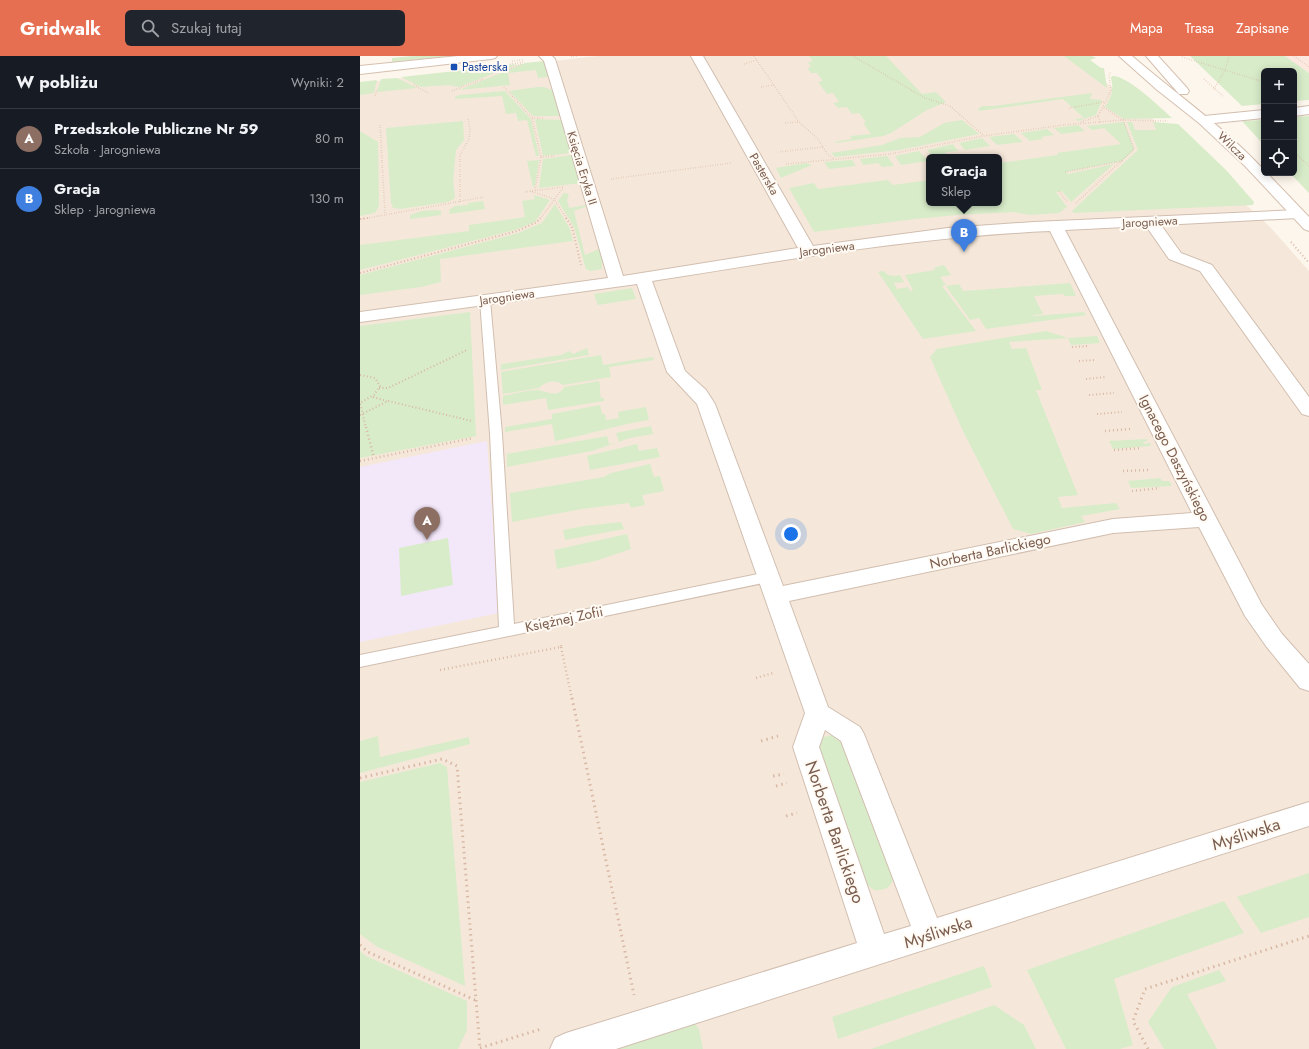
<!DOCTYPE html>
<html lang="pl">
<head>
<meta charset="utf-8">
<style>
  :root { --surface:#171b24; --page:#20242c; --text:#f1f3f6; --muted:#9ea1a6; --line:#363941; --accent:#e76f51 }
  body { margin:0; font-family:Jost,sans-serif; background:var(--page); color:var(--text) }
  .controls { position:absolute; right:12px; top:12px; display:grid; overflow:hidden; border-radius:6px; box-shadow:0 2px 10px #0003 }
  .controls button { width:36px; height:36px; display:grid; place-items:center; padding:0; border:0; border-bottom:1px solid var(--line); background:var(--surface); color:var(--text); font:20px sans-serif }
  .you { position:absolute; left:431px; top:478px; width:14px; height:14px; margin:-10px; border:3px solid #fff; border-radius:50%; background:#1a73e8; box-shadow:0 0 0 6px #1a73e833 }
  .badge { display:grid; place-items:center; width:26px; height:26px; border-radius:50%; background:var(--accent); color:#fff; font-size:13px; font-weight:700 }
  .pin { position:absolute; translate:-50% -33px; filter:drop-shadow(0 1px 2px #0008) }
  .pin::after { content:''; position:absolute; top:21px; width:14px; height:12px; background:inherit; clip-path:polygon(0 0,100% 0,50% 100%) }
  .popup { position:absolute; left:566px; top:98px; width:76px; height:52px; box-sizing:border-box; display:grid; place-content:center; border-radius:6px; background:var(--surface); filter:drop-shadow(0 1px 3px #0005); font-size:13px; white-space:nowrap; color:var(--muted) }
  .popup b { font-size:15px; color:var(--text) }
  .popup::after { content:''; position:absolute; left:50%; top:100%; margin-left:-8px; border:8px solid transparent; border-top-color:var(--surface) }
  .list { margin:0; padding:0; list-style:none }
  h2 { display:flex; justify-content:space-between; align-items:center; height:52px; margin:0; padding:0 16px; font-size:17px }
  h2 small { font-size:13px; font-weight:400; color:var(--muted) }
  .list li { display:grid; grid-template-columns:26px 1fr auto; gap:12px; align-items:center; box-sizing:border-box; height:60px; padding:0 16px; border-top:1px solid var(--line) }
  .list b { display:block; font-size:15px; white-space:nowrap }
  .list p { margin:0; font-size:13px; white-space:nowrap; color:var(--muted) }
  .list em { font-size:13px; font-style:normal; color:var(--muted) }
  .icon { flex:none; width:22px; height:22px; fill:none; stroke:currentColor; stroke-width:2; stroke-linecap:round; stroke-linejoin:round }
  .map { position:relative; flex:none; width:949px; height:993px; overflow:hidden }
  header { display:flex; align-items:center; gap:24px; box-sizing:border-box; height:56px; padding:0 20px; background:var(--accent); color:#fff }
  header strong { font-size:19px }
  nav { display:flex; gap:22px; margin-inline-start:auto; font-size:14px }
  .search { width:280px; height:36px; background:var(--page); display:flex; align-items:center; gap:10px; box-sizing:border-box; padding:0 14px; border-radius:6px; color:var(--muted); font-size:15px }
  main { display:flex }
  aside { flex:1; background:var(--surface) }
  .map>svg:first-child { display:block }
  .residential { fill:#f5e8da; fill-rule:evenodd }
  .commercial { fill:#fde8e0 }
  .education { fill:#f3e8fa }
  .green { fill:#d8ecc9 }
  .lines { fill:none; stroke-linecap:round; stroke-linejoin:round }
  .lane-casing { stroke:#d1beb0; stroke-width:2 }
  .street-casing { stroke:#d1beb0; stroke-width:2 }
  .secondary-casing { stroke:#d6c0b0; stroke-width:2 }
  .path-far3 { stroke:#d9b8a5; stroke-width:1.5; stroke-dasharray:0.5 2; stroke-linecap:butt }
  .path-far2 { stroke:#d9b8a5; stroke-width:2; stroke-dasharray:1 2.5; stroke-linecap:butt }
  .path-far1 { stroke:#d9b8a5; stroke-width:2.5; stroke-dasharray:1 3; stroke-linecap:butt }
  .path { stroke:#d9b8a5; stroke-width:3; stroke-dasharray:1.5 4; stroke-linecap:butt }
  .lane { fill:#fff; fill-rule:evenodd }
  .street { fill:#fff; fill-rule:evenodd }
  .secondary { fill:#fff; fill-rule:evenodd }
  .transit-dot { fill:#1a4fb4; stroke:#fffaf3; stroke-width:1.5 }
  .labels { text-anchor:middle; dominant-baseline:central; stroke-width:4; stroke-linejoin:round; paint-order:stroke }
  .far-transit-label { font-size:12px; fill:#164399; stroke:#fffaf3; text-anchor:start }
  .far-street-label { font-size:12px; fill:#7a5c4d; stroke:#fffaf3 }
  .street-label { font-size:14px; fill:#7a5c4d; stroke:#fffaf3 }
  .near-street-label { font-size:17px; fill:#7a5c4d; stroke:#fffaf3 }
</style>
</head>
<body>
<header>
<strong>Gridwalk</strong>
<div class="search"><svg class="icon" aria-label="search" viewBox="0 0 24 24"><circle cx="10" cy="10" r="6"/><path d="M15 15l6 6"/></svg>Szukaj tutaj</div>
<nav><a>Mapa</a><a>Trasa</a><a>Zapisane</a></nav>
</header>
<main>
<aside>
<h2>W pobliżu<small>Wyniki: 2</small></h2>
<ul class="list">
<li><span class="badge" style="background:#8d6e63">A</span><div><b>Przedszkole Publiczne Nr 59</b><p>Szkoła · Jarogniewa</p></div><em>80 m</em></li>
<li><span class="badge" style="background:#3f7fe0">B</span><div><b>Gracja</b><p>Sklep · Jarogniewa</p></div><em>130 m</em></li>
</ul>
</aside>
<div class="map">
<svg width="949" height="993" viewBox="0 0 949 993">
  <rect width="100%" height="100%" fill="#fdf6ec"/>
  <path class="residential" d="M237,0H712L799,68L911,172L949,215V993H0V27ZM569,101H639V147H569Z"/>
  <polygon class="commercial" points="925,0 949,0 949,17"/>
  <polygon class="education" points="127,385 139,557 0,586 0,411"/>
  <g class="green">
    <polygon points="53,0 91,0 32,6 32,2"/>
    <polygon points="449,0 526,0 562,38 576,36 586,46 567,54 531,77 523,80 476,87 474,86 492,83 490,80 511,78 503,67 506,66 499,57 492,58 487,51 478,52 473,47 479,46 473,37 467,38 458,26 463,25 457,17 451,17 447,12 451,11 448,6 453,5"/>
    <polygon points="704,0 732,0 736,2 730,4 741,12 744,12 747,32"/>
    <polygon points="830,0 925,0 949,17 949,44 934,45 934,15 904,15 904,48 882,50"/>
    <polygon points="184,5 188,21 178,22 176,14 148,17 150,29 99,34 165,7"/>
    <polygon points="158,8 99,31 88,29 61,31 41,21"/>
    <path d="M752,20C767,19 800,51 812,62L764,63L745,51C752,40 754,34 751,22Z"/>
    <polygon points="37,22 57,32 17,36 21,23"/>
    <polygon points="17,24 14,37 0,39 0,26"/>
    <polygon points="178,31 184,31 194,35 201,60 173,60 149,35"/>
    <polygon points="145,35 171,63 179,100 176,100 167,64 158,65 156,57 146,58 142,40 95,43 95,41 99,39"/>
    <polygon points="732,37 730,43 742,44 736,59 718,65 715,63 724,62 703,43 619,55 618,53 622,50 634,50"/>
    <polygon points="949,60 949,137 930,117 934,117 934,61"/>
    <polygon points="175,63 202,64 212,97 183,100"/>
    <polygon points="602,64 619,78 539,94 475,101 471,97 522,89 540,82 560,81 584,67"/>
    <polygon points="904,64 904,89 882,65"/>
    <polygon points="103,65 104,84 96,94 93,124 95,142 88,146 40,153 33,152 31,147 26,72"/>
    <polygon points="764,66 774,93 773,95 762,105 706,116 708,118 754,108 711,146 702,135 696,136 707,151 699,157 670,159 654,156 597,159 555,163 454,176 429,132 454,127 458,133 528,124 533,129 569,124 569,147 639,147 639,107 698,99 697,97 761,88 744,72 732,74 727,70"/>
    <polygon points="767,66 772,66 775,74 796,74 793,66 818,68 866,114 894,146 893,149 714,157 712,155 778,94"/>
    <polygon points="718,69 725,75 701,78 694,72"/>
    <polygon points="687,73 694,79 681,81 683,83 670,85 661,77"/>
    <polygon points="0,75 18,86 19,150 15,157 0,160"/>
    <polygon points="654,78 663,86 637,89 629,81"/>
    <polygon points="622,82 630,90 605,94 599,87"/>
    <polygon points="593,88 598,95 585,96 588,101 573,101 567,94"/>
    <polygon points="559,95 568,105 541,109 535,100"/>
    <polygon points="212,99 221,127 179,132 183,103"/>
    <polygon points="527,100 534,110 522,111 518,107 503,109 500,103"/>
    <polygon points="179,104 175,130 173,131 167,105"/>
    <polygon points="492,104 496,110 469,113 464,106"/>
    <polygon points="446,107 452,109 421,122 416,112"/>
    <polygon points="204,137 209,138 207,144 209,152 226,149 227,150 214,155 225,199 239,193 242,204 242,213 230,215 226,213 214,171 198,145"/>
    <polygon points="174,139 190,144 175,166 155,174 0,214 0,189 109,175 109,169 165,161 162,145 175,143"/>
    <polygon points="123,145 125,153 90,158 89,154 95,150 108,149 108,147"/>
    <polygon points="195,148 210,173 213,185 80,203 81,226 61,231 0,239 0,219 158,177 182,167"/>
    <polygon points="76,154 81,155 81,159 50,163 50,159 62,155"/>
    <path d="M584,209L591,219L580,221L586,229L582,230L616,275L563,283L518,216L524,215C528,221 534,220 540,219L544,226L534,227L537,233L548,231L550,235L553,234L545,219L575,214L574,213L576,211Z"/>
    <polygon points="710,227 716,240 705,240 703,238 674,240 683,258 673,259 673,260 724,256 726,259 626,273 619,262 610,264 586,230 599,228 603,235"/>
    <polygon points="272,232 276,243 238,249 234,238"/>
    <polygon points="110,256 116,380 0,402 0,270"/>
    <polygon points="686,275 708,282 737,280 740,287 711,289 708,282 649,286 652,293 666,292 682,334 676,334 718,439 698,441 702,452 756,447 760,453 721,460 725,466 671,478 653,473 603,375 570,301 577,293"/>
    <polygon points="227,292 229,299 141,314 141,308 201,299 209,295 213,298"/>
    <path d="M241,299L243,309L293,301L294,304L249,311L251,321L203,329C196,323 185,325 179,332L143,338L141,316Z"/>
    <path d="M239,325C241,331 239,335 241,342H244V345L188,354L186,342L143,349V340C154,338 167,334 178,334C186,335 198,343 204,331Z"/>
    <path d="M240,349L242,358H245L246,364L259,362L258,356L286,351L289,364C257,369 227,379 195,385L192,368L145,376V371L192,363V358Z"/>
    <polygon points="291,370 293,378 270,382 232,395 147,411 147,398 247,380 249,388 259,386 256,377"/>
    <polygon points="787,383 788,385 783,386 784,388 790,387 791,390 753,393 749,385"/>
    <polygon points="277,388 279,395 297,392 300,401 230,414 227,400"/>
    <polygon points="290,408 294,421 300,420 304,435 282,439 285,449 271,452 269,447 222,453 152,466 150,437 244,421 251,417"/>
    <polygon points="800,422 802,425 809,425 812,430 771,432 768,425"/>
    <polygon points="261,466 264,473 205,484 203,474 224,470"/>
    <polygon points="267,478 271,493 235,505 197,513 194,494"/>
    <polygon points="88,482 93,529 41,540 39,492"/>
    <path d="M472,679L481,682L533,822C532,832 523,835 514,834L506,828L457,690L460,682Z"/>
    <polygon points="18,680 20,701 109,681 110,688 0,717 0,685"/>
    <polygon points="80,707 87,711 105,930 16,890 0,878 0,726"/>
    <polygon points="949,817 949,861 901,877 877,841"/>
    <polygon points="864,845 884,877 754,923 773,989 760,993 706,993 667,914"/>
    <polygon points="0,895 6,900 107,945 107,974 98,993 0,993"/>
    <polygon points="624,910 632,931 478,983 472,961"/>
    <polygon points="859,914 866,925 827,938 857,993 804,993 788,966 812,931"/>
    <polygon points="634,949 664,969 676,993 511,993"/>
    <polygon points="334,967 339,973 343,993 251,993"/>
  </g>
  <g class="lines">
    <defs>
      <polygon id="lane" points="125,241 130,244 142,378 154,568 408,516 413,517 415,521 413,525 0,611 0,599 139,571 130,378 120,244"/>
      <g id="street">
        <path d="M179,0H192L195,3L263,220L438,192L331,0H343L453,190L588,172L674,166L938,154L943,155L945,158L943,161L938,162L801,169L821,197L852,209L949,341V360L942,358L840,215L809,203L786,170L705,174L902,549L922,578L949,608V635L940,632L906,590L885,560L839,471L753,477L429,545L468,651L500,671L504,678L577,862L949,746V770L256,993H190L195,982L206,977L497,887L433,691L445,657L337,348L307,316L277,228L0,266V256L248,222L191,28L184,5ZM690,175L832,457L753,463L423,530L355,348L346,334L325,315L292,225C424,204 556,181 690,175ZM465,674L481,685L551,870L524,878L459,691Z"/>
        <polygon points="949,50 949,58 934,60 934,52"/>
        <polygon points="904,54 904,62 844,68 839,67 838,64 839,61 844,60"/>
      </g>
      <g id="secondary">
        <polygon points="98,0 137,0 135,2 131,3 0,18 0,10"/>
        <path d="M759,0H772C816,38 864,71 904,114V117H907L949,161V175L944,173L885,110L839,67L796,33Z"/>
        <polygon points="786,0 798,0 827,32 829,35 827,38 819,38"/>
      </g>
    </defs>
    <use href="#lane" class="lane-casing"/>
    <use href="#street" class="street-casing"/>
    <use href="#secondary" class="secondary-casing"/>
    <g class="path-far3">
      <polyline points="394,0 439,66 458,83 463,91 419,96"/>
      <polyline points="493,0 565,42 590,50 623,79"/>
      <polyline points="934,0 949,11"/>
      <polyline points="211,1 217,0"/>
      <polyline points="822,1 904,26"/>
      <polyline points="152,5 163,4"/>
      <polyline points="150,8 165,6"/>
      <polyline points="384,8 397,4"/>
      <polyline points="149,13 161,8"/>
      <polyline points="844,23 864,41"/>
      <polyline points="54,29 68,37"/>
      <polyline points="144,31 172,62 181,101 175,134"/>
      <polyline points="401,31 414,29"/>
      <polyline points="854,33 865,14 869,0"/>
      <polyline points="92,35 123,23"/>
      <polyline points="15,40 17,33"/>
      <polyline points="709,52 744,46"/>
      <polyline points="172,62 183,62"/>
      <polyline points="721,66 738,60"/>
      <polyline points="740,66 738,60 743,51"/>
      <polyline points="425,67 439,66"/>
      <polyline points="20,69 25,158"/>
      <polyline points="463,91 467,98 474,103"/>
      <polyline points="934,96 949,110"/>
      <polyline points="181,101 194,100"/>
      <polyline points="426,108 530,98 623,80 704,69 763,64 808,65"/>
      <polyline points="705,116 762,105"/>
      <polyline points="251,123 371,107"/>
      <polyline points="170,135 194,143 207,163"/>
      <polyline points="699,135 708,147"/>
      <polyline points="165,136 203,131"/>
      <polyline points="100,146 100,99 109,83 110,73 108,61"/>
      <polyline points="716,147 774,93 763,64 743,51 751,34 749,20 751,15"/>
      <polyline points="2,163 124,141"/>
      <polyline points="180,163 203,132"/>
    </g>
    <g class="path-far2">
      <polyline points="206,162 212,171 221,209"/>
      <polyline points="0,163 8,162"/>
      <polyline points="931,186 949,207"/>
      <polyline points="0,217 157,175 177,166 180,162"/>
      <polyline points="712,291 729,290"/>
      <polyline points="719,305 736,304"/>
      <polyline points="0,319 15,322 20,330 14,339 0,347 6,372"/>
      <polyline points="726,323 746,321"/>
      <polyline points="19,332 28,332 107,294"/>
      <polyline points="729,339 754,337"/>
      <polyline points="13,341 27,345"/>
      <polyline points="737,358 762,356"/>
      <polyline points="0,359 28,345 112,365"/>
    </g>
    <g class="path-far1">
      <polyline points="6,371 14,402"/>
      <polyline points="745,375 770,373"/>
      <polyline points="754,394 781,392"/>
      <polyline points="0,405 113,382"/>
      <polyline points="763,415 790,414"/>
      <polyline points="772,435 800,432"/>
      <polyline points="201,591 212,643"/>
      <polyline points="80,614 201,591 201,589"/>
      <polyline points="396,622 413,617"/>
    </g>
    <g class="path">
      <polyline points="212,642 274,939"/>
      <polyline points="401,685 418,680"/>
      <polyline points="413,720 424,718"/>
      <polyline points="0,722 82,703 97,710 120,993"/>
      <polyline points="416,730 427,727"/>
      <polyline points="426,760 437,757"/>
      <polyline points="0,889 8,896 115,944"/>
      <polyline points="120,992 181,973"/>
      <polyline points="788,993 773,965 785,933 949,880"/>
    </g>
    <use href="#lane" class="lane"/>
    <use href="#street" class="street"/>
    <use href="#secondary" class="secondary"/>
  </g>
  <rect class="transit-dot" x="90" y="7" width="8" height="8" rx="2"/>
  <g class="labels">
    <g class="far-transit-label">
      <text x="102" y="11">Pasterska</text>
    </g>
    <g class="far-street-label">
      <text transform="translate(872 90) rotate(44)">Wilcza</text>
      <text transform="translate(222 112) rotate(73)">Księcia Eryka II</text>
      <text transform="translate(404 118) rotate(60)">Pasterska</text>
      <text transform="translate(790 166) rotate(-3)">Jarogniewa</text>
      <text transform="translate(467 193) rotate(-7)">Jarogniewa</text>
      <text transform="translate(147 241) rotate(-8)">Jarogniewa</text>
    </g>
    <g class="street-label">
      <text transform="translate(815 402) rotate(63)">Ignacego Daszyńskiego</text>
      <text transform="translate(630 495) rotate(-12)">Norberta Barlickiego</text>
      <text transform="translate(204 563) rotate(-12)">Księżnej Zofii</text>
    </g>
    <g class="near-street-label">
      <text transform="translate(475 776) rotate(71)">Norberta Barlickiego</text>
      <text transform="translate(886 778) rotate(-18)">Myśliwska</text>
      <text transform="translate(578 876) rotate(-18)">Myśliwska</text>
    </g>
  </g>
</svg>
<div class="controls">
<button>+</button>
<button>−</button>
<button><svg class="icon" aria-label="locate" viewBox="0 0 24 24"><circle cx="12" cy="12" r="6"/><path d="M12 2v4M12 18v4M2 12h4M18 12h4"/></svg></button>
</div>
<div class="you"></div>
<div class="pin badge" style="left:67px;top:484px;background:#8d6e63">A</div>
<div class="pin badge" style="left:604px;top:196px;background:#3f7fe0">B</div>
<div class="popup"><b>Gracja</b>Sklep</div>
</div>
</main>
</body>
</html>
